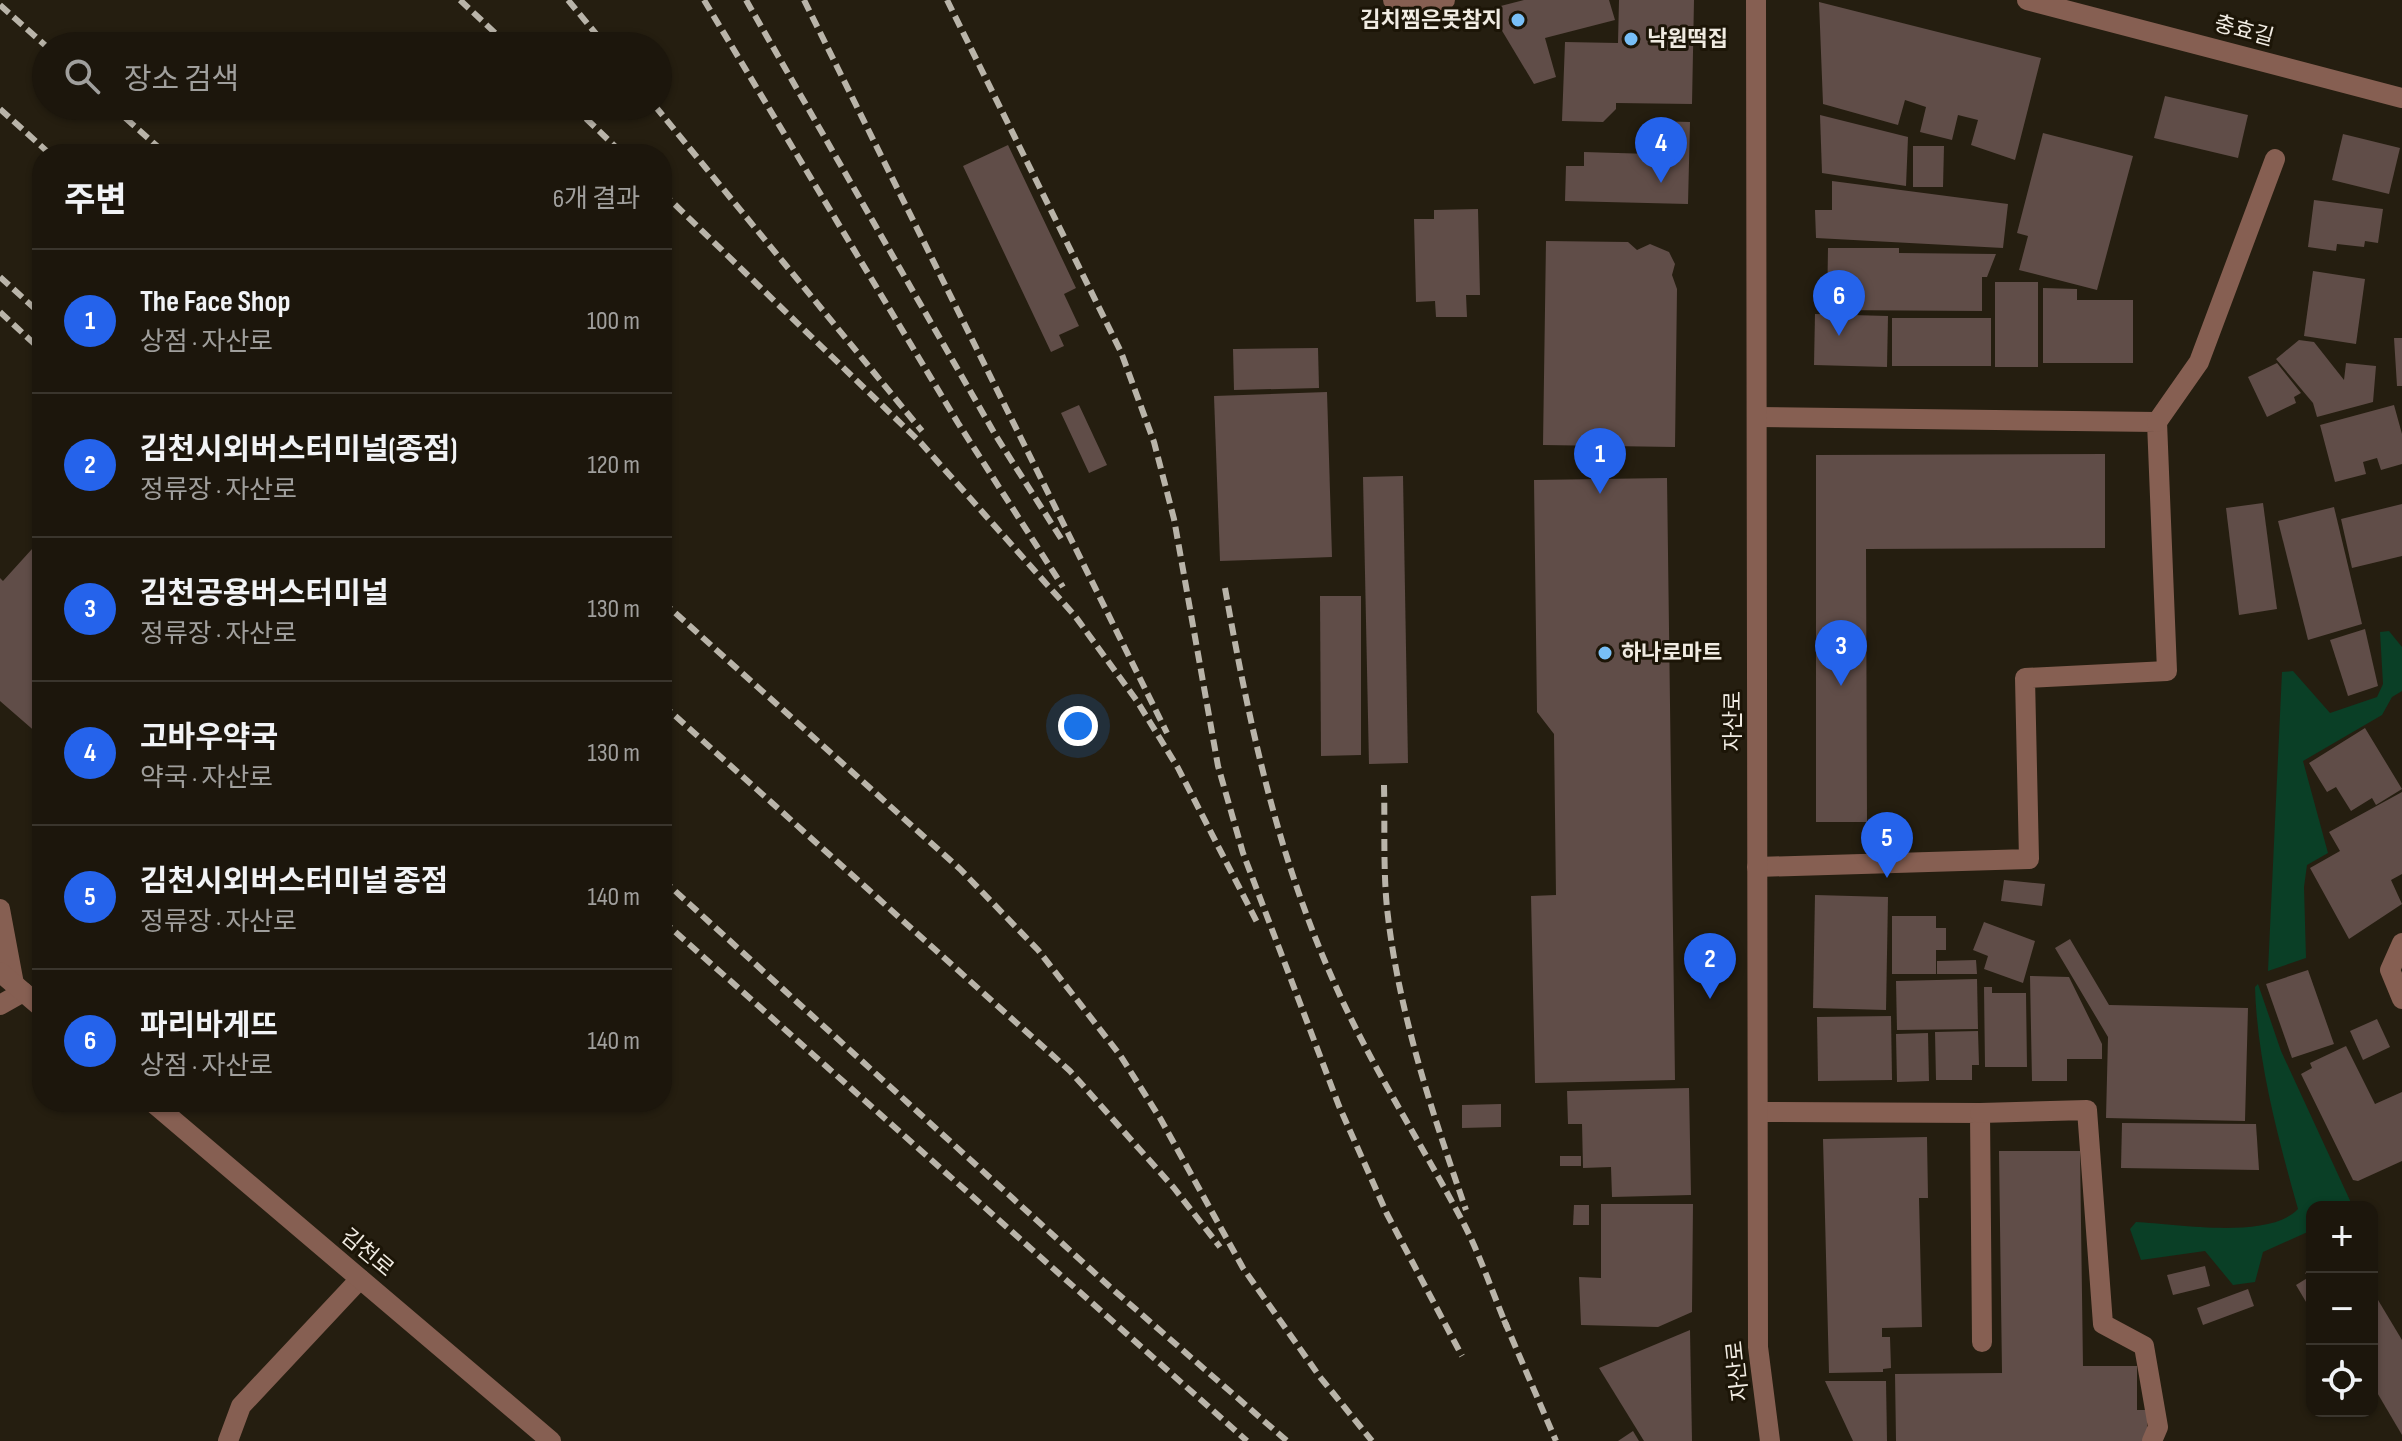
<!DOCTYPE html>
<html lang="ko">
<head>
<meta charset="utf-8">
<style>
  :root { --surface:#1c160c; --page:#251f15; --text:#f1f3f6; --muted:#a09f9d; --line:#3a352d; --accent:#2563eb }
  body { margin:0; font-family:"Sofia Sans Condensed","Noto Sans KR",sans-serif; background:var(--page); color:var(--text) }
  .controls { position:absolute; right:24px; bottom:24px; display:grid; overflow:hidden; border-radius:16px; box-shadow:0 2px 6px #0004 }
  .controls button { width:72px; height:72px; display:grid; place-items:center; padding:0; border:0; border-bottom:2px solid var(--line); background:var(--surface); color:var(--text); font:40px sans-serif }
  .you { position:absolute; left:1078px; top:726px; width:28px; height:28px; margin:-20px; border:6px solid #fff; border-radius:50%; background:#1a73e8; box-shadow:0 0 0 12px #1a73e833 }
  .badge { display:grid; place-items:center; width:52px; height:52px; border-radius:50%; background:var(--accent); color:#fff; font-size:26px; font-weight:700 }
  .pin { position:absolute; translate:-50% -66px; filter:drop-shadow(0 2px 4px #0008) }
  .pin::after { content:''; position:absolute; top:42px; width:28px; height:24px; background:inherit; clip-path:polygon(0 0,100% 0,50% 100%) }
  .list { margin:0; padding:0; list-style:none }
  h2 { display:flex; justify-content:space-between; align-items:center; height:104px; margin:0; padding:0 32px; font-size:34px }
  h2 small { font-size:26px; font-weight:400; color:var(--muted) }
  .list li { display:grid; grid-template-columns:52px 1fr auto; gap:24px; align-items:center; box-sizing:border-box; height:144px; padding:0 32px; border-top:2px solid var(--line) }
  .list b { display:block; font-size:30px; white-space:nowrap }
  .list p { margin:0; font-size:26px; white-space:nowrap; color:var(--muted) }
  .list em { font-size:26px; font-style:normal; color:var(--muted) }
  .icon { flex:none; width:44px; height:44px; fill:none; stroke:currentColor; stroke-width:2; stroke-linecap:round; stroke-linejoin:round }
  .map { position:relative; flex:none; width:2402px; height:1441px; overflow:hidden }
  .search { position:absolute; background:var(--surface); box-shadow:0 2px 6px #0004; left:32px; top:32px; width:640px; height:88px; display:flex; align-items:center; gap:20px; box-sizing:border-box; padding:0 28px; border-radius:44px; color:var(--muted); font-size:30px }
  .panel { position:absolute; background:var(--surface); box-shadow:0 2px 6px #0004; left:32px; top:144px; width:640px; height:968px; border-radius:32px }
  .map>svg:first-child { display:block }
  .green { fill:#0a3f26 }
  .building { fill:#604d48 }
  .lines { fill:none; stroke-linecap:round; stroke-linejoin:round }
  .service { stroke:#865f52; stroke-width:20 }
  .minor { stroke:#865f52; stroke-width:20 }
  .tertiary { stroke:#865f52; stroke-width:20 }
  .rail { stroke:#b9b4a9; stroke-width:6; stroke-dasharray:12 6; stroke-linecap:butt }
  .poi-dot { fill:#78bff7; stroke:#1c1507; stroke-width:3 }
  .labels { text-anchor:middle; dominant-baseline:central; stroke-width:6; stroke-linejoin:round; paint-order:stroke }
  .poi-label { font-size:22px; font-weight:bold; fill:#f0ebe2; stroke:#1c1507; text-anchor:start }
  .street-label { font-size:22px; fill:#f0ebe2; stroke:#1c1507 }
</style>
</head>
<body>
<div class="map">
<svg width="2402" height="1441" viewBox="0 0 2402 1441">
  <rect width="100%" height="100%" fill="#251e10"/>
  <g class="green">
    <polygon points="2389,631 2402,647 2402,691 2392,697 2382,715 2303,761 2328,853 2307,865 2304,887 2306,958 2268,971 2282,672 2293,671 2330,713 2377,697 2383,684 2380,632"/>
    <path d="M2258,984L2281,1051L2353,1207H2312V1230L2263,1252L2255,1282L2233,1285L2205,1251L2141,1260L2130,1229L2136,1222C2176,1224 2269,1240 2298,1209C2278,1138 2257,1060 2255,987Z"/>
  </g>
  <g class="building">
    <polygon points="1524,0 1609,0 1615,20 1545,38 1556,77 1534,84 1489,9"/>
    <polygon points="1619,0 1694,0 1692,104 1616,103 1616,109 1603,122 1562,121 1565,42 1618,43"/>
    <polygon points="1819,2 2041,58 2015,160 1971,145 1978,120 1958,115 1952,140 1920,132 1926,107 1905,100 1898,125 1823,104"/>
    <polygon points="2165,96 2248,115 2238,158 2154,138"/>
    <polygon points="1820,115 1908,137 1906,186 1822,173"/>
    <polygon points="1652,121 1690,122 1688,204 1565,201 1566,166 1584,166 1584,152 1651,154"/>
    <polygon points="2043,133 2133,156 2097,290 2019,270 2028,236 2017,233"/>
    <polygon points="2343,134 2400,148 2389,194 2332,180"/>
    <polygon points="1008,145 1076,288 1064,294 1079,326 1059,335 1064,346 1051,352 963,166"/>
    <polygon points="1913,146 1944,146 1943,187 1913,187"/>
    <polygon points="1832,181 2008,204 2003,248 1816,238 1815,210 1832,210"/>
    <polygon points="2314,200 2383,209 2378,243 2365,241 2364,247 2337,244 2336,251 2308,247"/>
    <polygon points="1478,209 1480,295 1466,295 1467,317 1436,317 1435,301 1416,302 1414,219 1434,219 1434,210"/>
    <polygon points="1546,241 1628,242 1637,250 1650,244 1669,252 1675,264 1672,275 1677,289 1675,447 1543,445"/>
    <polygon points="1828,248 1899,248 1899,253 1996,254 1987,277 1982,277 1982,311 1827,310"/>
    <polygon points="2313,271 2365,279 2356,344 2304,336"/>
    <rect x="1995" y="282" width="43" height="85"/>
    <polygon points="2043,288 2077,289 2077,300 2133,300 2133,363 2043,363"/>
    <polygon points="1815,314 1888,316 1887,367 1814,365"/>
    <rect x="1892" y="318" width="99" height="48"/>
    <polygon points="2394,338 2402,338 2402,386 2397,386"/>
    <polygon points="2299,340 2314,342 2344,380 2346,363 2376,366 2373,402 2317,417 2313,403 2276,359"/>
    <polygon points="1318,348 1319,388 1234,390 1233,349"/>
    <polygon points="2277,363 2301,393 2294,397 2296,403 2267,417 2248,377"/>
    <polygon points="1327,392 1332,557 1220,561 1214,396"/>
    <polygon points="1079,405 1107,465 1089,473 1061,413"/>
    <polygon points="2394,405 2402,434 2402,464 2381,470 2377,458 2363,462 2366,474 2335,482 2320,425"/>
    <polygon points="2105,454 2105,548 1866,549 1867,822 1816,822 1816,455"/>
    <polygon points="1403,476 1408,763 1369,764 1363,477"/>
    <polygon points="1667,478 1675,1080 1535,1083 1531,896 1556,895 1554,734 1537,712 1534,480"/>
    <polygon points="2263,503 2277,609 2239,615 2226,508"/>
    <polygon points="2402,504 2402,556 2352,568 2341,519"/>
    <polygon points="2334,507 2362,624 2308,640 2278,521"/>
    <polygon points="42,538 42,731 38,734 0,701 0,578 3,581"/>
    <polygon points="1320,596 1361,596 1361,755 1321,756"/>
    <polygon points="2365,629 2378,686 2348,696 2330,640"/>
    <polygon points="2365,728 2402,789 2376,805 2372,798 2351,811 2336,787 2327,792 2309,763"/>
    <polygon points="2402,792 2402,874 2391,880 2402,904 2349,939 2310,868 2340,851 2329,832"/>
    <polygon points="2004,880 2045,884 2042,906 2001,901"/>
    <polygon points="1815,895 1888,897 1886,1010 1813,1008"/>
    <polygon points="1892,916 1936,916 1936,928 1946,928 1946,950 1936,950 1936,974 1892,974"/>
    <polygon points="1984,922 2035,941 2023,983 1984,969 1988,956 1973,950"/>
    <polygon points="2070,939 2109,1005 2248,1008 2245,1121 2106,1118 2108,1037 2055,948"/>
    <polygon points="1976,960 1977,974 1937,974 1937,961"/>
    <polygon points="2308,970 2334,1044 2292,1058 2266,984"/>
    <polygon points="2030,976 2069,977 2102,1044 2102,1059 2067,1059 2067,1081 2032,1081"/>
    <polygon points="1977,979 1978,1029 1897,1030 1896,981"/>
    <polygon points="1984,987 1992,987 1992,993 2026,993 2027,1067 1985,1067"/>
    <polygon points="1891,1016 1892,1080 1818,1081 1817,1017"/>
    <polygon points="2377,1019 2390,1047 2363,1060 2350,1031"/>
    <polygon points="1978,1031 1979,1065 1972,1065 1972,1080 1936,1080 1935,1032"/>
    <polygon points="1928,1033 1929,1081 1897,1082 1896,1034"/>
    <polygon points="2346,1046 2375,1104 2402,1092 2402,1161 2358,1181 2353,1180 2301,1074 2312,1068 2310,1063"/>
    <polygon points="1689,1088 1691,1195 1612,1197 1611,1167 1583,1168 1582,1124 1568,1124 1567,1091"/>
    <polygon points="1501,1104 1501,1127 1462,1128 1462,1105"/>
    <polygon points="2122,1123 2256,1124 2259,1170 2121,1168"/>
    <polygon points="1927,1137 1928,1198 1919,1198 1922,1327 1882,1328 1882,1337 1890,1337 1891,1368 1883,1369 1883,1372 1829,1373 1823,1139"/>
    <polygon points="1999,1151 2080,1151 2083,1366 2137,1366 2137,1410 2147,1410 2147,1441 1896,1441 1895,1374 2002,1373"/>
    <rect x="1560" y="1156" width="21" height="10"/>
    <polygon points="1601,1204 1693,1204 1692,1312 1658,1327 1581,1325 1579,1277 1601,1278"/>
    <polygon points="1574,1205 1589,1205 1589,1225 1573,1225"/>
    <polygon points="2205,1266 2210,1286 2173,1295 2167,1275"/>
    <polygon points="2312,1269 2312,1305 2309,1307 2296,1285 2309,1277 2305,1273"/>
    <polygon points="2248,1289 2254,1306 2203,1325 2197,1308"/>
    <polygon points="2372,1290 2402,1340 2402,1435 2372,1384"/>
    <polygon points="1690,1330 1692,1441 1644,1441 1599,1368"/>
    <polygon points="1825,1381 1886,1381 1887,1441 1853,1441"/>
    <polygon points="1633,1431 1639,1441 1618,1441"/>
  </g>
  <g class="lines">
    <g class="service">
      <polyline points="1757,417 2157,422 2167,671 2025,678 2029,859 1757,867"/>
      <polyline points="2157,422 2199,362 2275,159"/>
      <polyline points="0,909 14,984"/>
      <polyline points="1758,1112 1980,1113 1982,1342"/>
      <polyline points="1980,1113 2087,1110 2103,1324 2144,1346 2158,1427 2152,1441"/>
    </g>
    <g class="minor">
      <polyline points="1393,0 1445,0"/>
      <polyline points="2402,943 2390,970 2402,999"/>
      <polyline points="0,1005 23,992"/>
      <polyline points="228,1441 241,1406 360,1279"/>
    </g>
    <g class="tertiary">
      <polyline points="1756,0 1758,1347 1770,1441"/>
      <polyline points="2027,0 2402,98"/>
      <polyline points="0,972 42,1008"/>
      <polyline points="152,1102 551,1441"/>
    </g>
    <g class="rail">
      <polyline points="460,0 509,46"/>
      <polyline points="568,0 606,46"/>
      <polyline points="704,0 958,423 1063,587"/>
      <polyline points="746,0 996,436 1062,540"/>
      <polyline points="804,0 1167,733"/>
      <polyline points="947,0 1121,352 1154,442 1174,519 1218,766 1243,853 1339,1106 1387,1214 1462,1356"/>
      <polyline points="0,5 46,46"/>
      <polyline points="112,106 166,154"/>
      <polyline points="573,106 623,154"/>
      <polyline points="655,106 922,431"/>
      <polyline points="0,109 50,154"/>
      <polyline points="662,192 921,443 1075,616 1137,701 1178,768 1259,926"/>
      <polyline points="0,277 42,315"/>
      <polyline points="0,312 42,351"/>
      <path d="M1225,588C1249,723 1277,854 1333,980C1370,1065 1422,1144 1465,1226C1481,1258 1493,1294 1507,1327"/>
      <polyline points="662,601 960,869 1038,950 1120,1055 1160,1118 1243,1268 1320,1377 1372,1441"/>
      <polyline points="662,704 1070,1071 1174,1188 1220,1247"/>
      <path d="M1384,785C1385,825 1383,867 1387,908C1398,1011 1432,1112 1466,1210"/>
      <polyline points="662,879 1109,1286 1287,1441"/>
      <polyline points="662,920 1247,1441"/>
      <polyline points="1504,1320 1556,1441"/>
    </g>
  </g>
  <g class="poi-dot">
    <circle cx="1518" cy="20" r="8"/>
    <circle cx="1631" cy="39" r="8"/>
    <circle cx="1605" cy="653" r="8"/>
  </g>
  <g class="labels">
    <g class="poi-label">
      <text x="1502" y="20" text-anchor="end">김치찜은못참지</text>
      <text x="1647" y="39">낙원떡집</text>
      <text x="1621" y="653">하나로마트</text>
    </g>
    <g class="street-label">
      <text transform="translate(2244 31) rotate(15)">충효길</text>
      <text transform="translate(1733 721) rotate(-90)">자산로</text>
      <text transform="translate(367 1253) rotate(40)">김천로</text>
      <text transform="translate(1738 1371) rotate(-96)">자산로</text>
    </g>
  </g>
</svg>
<div class="controls">
<button>+</button>
<button>−</button>
<button><svg class="icon" aria-label="locate" viewBox="0 0 24 24"><circle cx="12" cy="12" r="6"/><path d="M12 2v4M12 18v4M2 12h4M18 12h4"/></svg></button>
</div>
<div class="you"></div>
<div class="pin badge" style="left:1600px;top:494px">1</div>
<div class="pin badge" style="left:1710px;top:999px">2</div>
<div class="pin badge" style="left:1841px;top:686px">3</div>
<div class="pin badge" style="left:1661px;top:183px">4</div>
<div class="pin badge" style="left:1887px;top:878px">5</div>
<div class="pin badge" style="left:1839px;top:336px">6</div>
<div class="search"><svg class="icon" aria-label="search" viewBox="0 0 24 24"><circle cx="10" cy="10" r="6"/><path d="M15 15l6 6"/></svg>장소 검색</div>
<section class="panel">
<h2>주변<small>6개 결과</small></h2>
<ul class="list">
<li><span class="badge">1</span><div><b>The Face Shop</b><p>상점 · 자산로</p></div><em>100 m</em></li>
<li><span class="badge">2</span><div><b>김천시외버스터미널(종점)</b><p>정류장 · 자산로</p></div><em>120 m</em></li>
<li><span class="badge">3</span><div><b>김천공용버스터미널</b><p>정류장 · 자산로</p></div><em>130 m</em></li>
<li><span class="badge">4</span><div><b>고바우약국</b><p>약국 · 자산로</p></div><em>130 m</em></li>
<li><span class="badge">5</span><div><b>김천시외버스터미널 종점</b><p>정류장 · 자산로</p></div><em>140 m</em></li>
<li><span class="badge">6</span><div><b>파리바게뜨</b><p>상점 · 자산로</p></div><em>140 m</em></li>
</ul>
</section>
</div>
</body>
</html>
